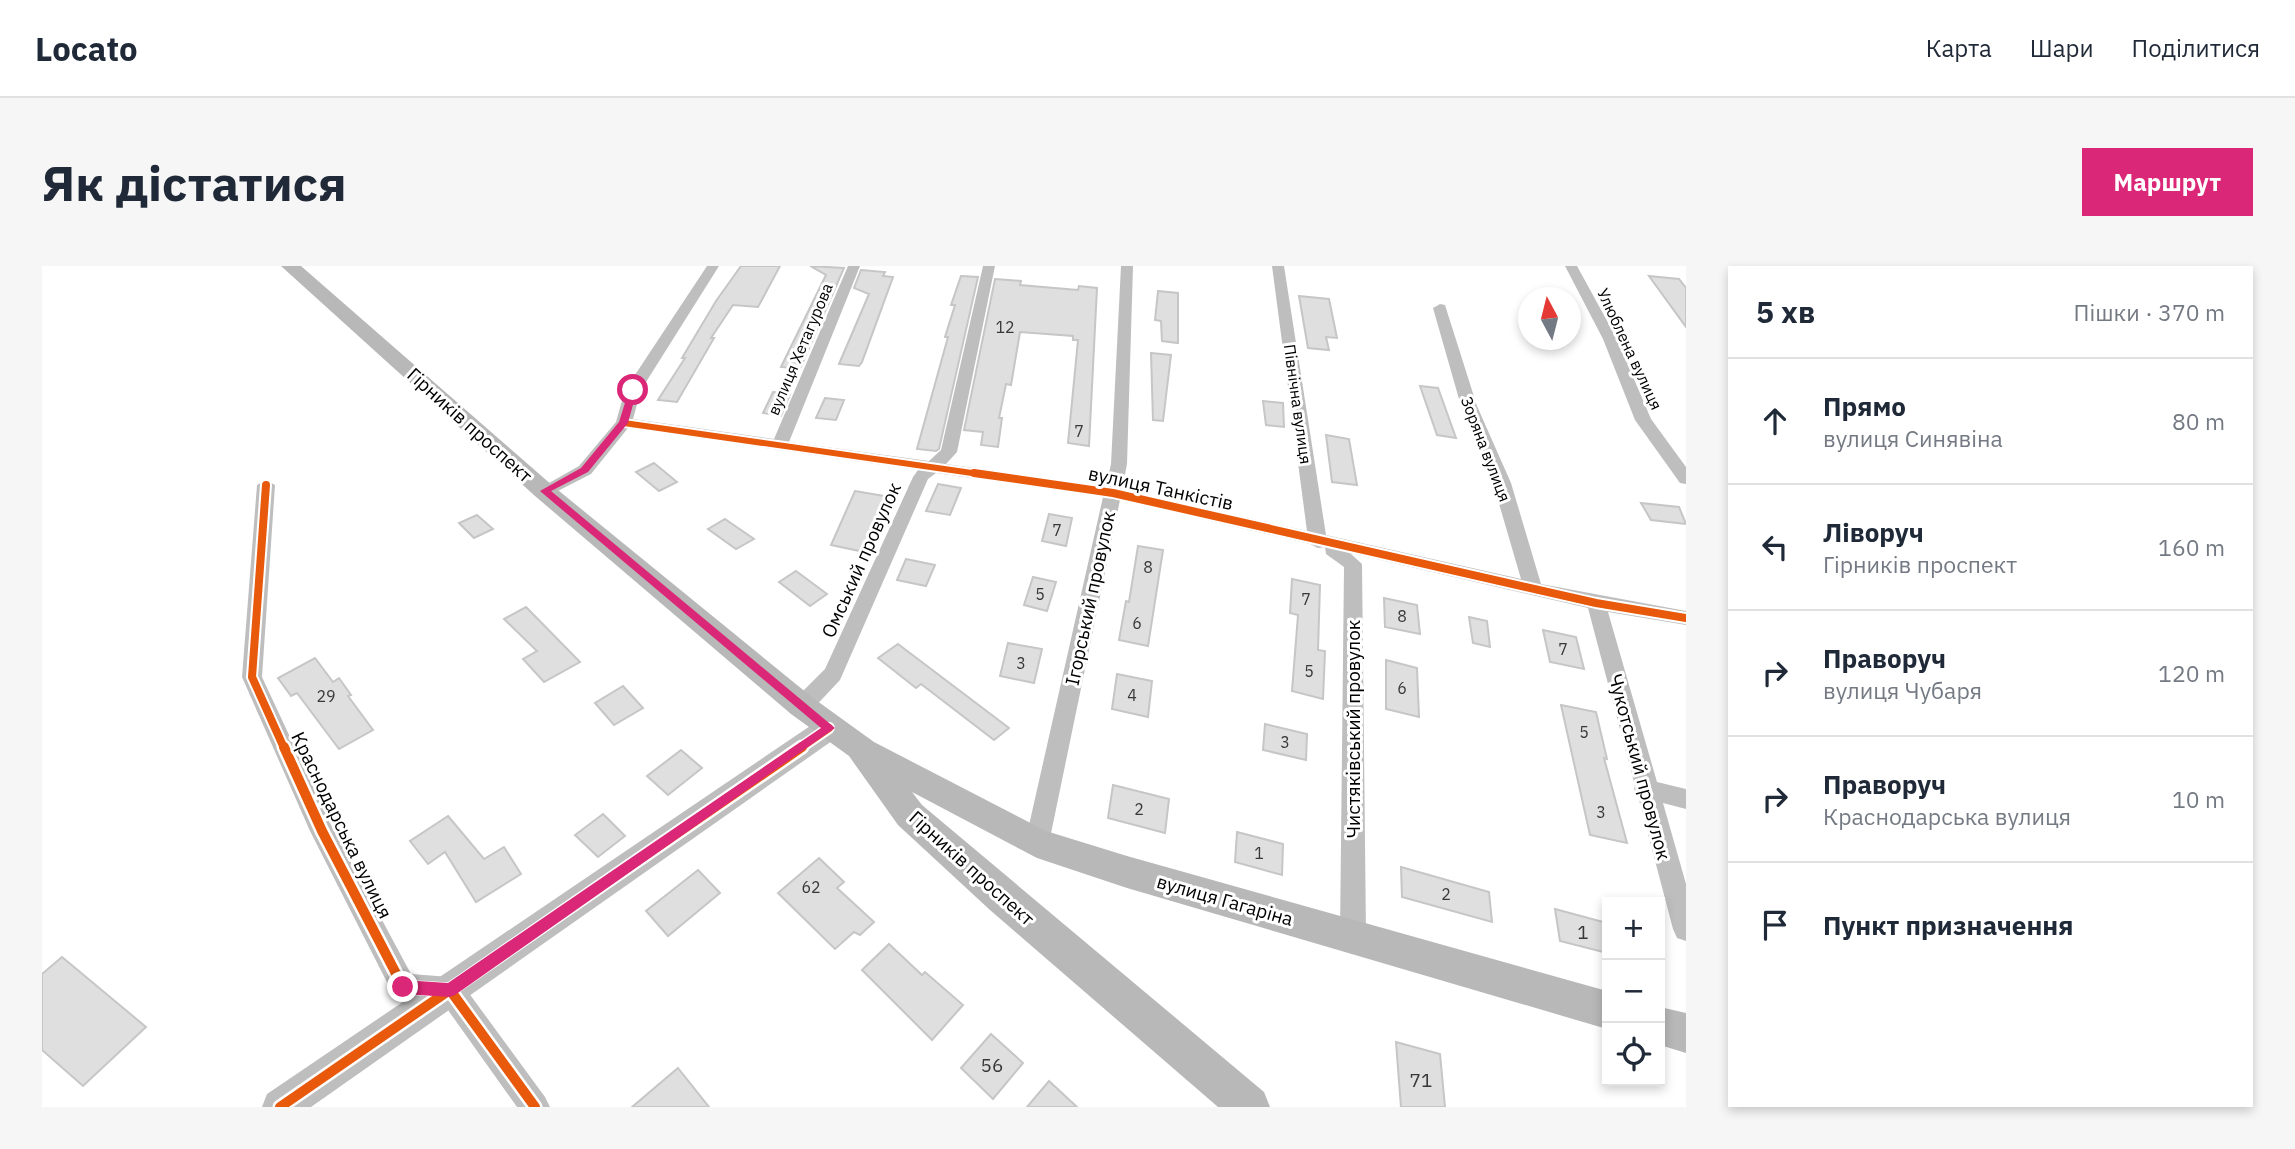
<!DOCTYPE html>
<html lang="uk">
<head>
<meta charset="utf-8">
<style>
  :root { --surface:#fff; --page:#f6f6f7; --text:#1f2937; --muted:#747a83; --line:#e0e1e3; --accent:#db2777 }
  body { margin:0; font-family:"IBM Plex Sans",sans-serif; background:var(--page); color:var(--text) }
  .controls { position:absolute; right:21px; bottom:21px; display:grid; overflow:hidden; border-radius:0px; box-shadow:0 4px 10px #0003 }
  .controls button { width:63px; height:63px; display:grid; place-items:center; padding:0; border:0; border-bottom:2px solid var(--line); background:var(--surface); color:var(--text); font:35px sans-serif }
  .compass { position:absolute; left:1476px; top:21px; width:63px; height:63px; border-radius:50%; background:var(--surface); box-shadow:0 4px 10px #0003; rotate:353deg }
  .stop { position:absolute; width:21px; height:21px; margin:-16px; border:5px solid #db2777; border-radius:50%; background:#fff }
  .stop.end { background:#db2777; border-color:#fff; box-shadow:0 2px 7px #0008 }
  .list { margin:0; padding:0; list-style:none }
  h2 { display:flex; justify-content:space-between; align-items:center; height:91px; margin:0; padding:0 28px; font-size:30px }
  h2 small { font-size:23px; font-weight:400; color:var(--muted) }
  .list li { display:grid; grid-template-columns:46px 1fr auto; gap:21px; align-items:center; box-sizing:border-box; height:126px; padding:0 28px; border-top:2px solid var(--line) }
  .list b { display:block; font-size:26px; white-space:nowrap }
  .list p { margin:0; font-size:23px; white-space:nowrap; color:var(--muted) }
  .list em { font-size:23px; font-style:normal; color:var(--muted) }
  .icon { flex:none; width:38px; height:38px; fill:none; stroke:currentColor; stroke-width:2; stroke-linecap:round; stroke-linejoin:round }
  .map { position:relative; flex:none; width:1644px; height:841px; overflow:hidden; border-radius:0px }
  header { display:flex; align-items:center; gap:42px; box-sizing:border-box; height:98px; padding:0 35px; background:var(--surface); border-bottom:2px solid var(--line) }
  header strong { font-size:33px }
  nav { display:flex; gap:38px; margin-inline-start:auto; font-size:24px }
  .intro { display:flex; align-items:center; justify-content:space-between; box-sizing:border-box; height:168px; padding:0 42px }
  h1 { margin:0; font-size:49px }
  .button { padding:18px 32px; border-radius:0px; background:var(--accent); color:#fff; font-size:24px; font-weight:700 }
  main { display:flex; gap:42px; padding:0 42px }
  aside { flex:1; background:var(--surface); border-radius:0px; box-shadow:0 4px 10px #0003 }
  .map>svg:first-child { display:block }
  .building { fill:#dfdfdf; stroke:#c6c6c6; stroke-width:2 }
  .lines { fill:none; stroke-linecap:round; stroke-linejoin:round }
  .minor { fill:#bebebe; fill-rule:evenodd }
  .tertiary { fill:#bebebe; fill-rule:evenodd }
  .secondary { fill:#b8b8b8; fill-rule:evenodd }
  .cycleway-far2-casing { stroke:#fff; stroke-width:10 }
  .cycleway-far1-casing { stroke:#fff; stroke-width:12 }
  .cycleway-casing { stroke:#fff; stroke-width:15 }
  .cycleway-far2 { stroke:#e8590c; stroke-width:6 }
  .cycleway-far1 { stroke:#e8590c; stroke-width:8 }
  .cycleway { stroke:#e8590c; stroke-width:10 }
  .route { fill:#db2777 }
  .labels { text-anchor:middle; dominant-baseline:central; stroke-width:6; stroke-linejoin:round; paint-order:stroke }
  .number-label { font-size:16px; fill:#383838 }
  .far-street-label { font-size:16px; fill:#000; stroke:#fff }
  .street-label { font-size:19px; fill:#000; stroke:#fff }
  .near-number-label { font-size:19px; fill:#383838 }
</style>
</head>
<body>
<header>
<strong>Locato</strong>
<nav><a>Карта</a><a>Шари</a><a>Поділитися</a></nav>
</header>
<div class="intro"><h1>Як дістатися</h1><a class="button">Маршрут</a></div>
<main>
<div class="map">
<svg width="1644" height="841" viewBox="0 0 1644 841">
  <rect width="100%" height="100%" fill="#fff"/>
  <g class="building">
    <polygon points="699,0 738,0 716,41 691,39 669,72 672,72 635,136 616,134 643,92 640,92 674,35"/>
    <polygon points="768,0 802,2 758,103 739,101 784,9"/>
    <polygon points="819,4 843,6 841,10 851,11 820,96 817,100 797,98 827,28 812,22"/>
    <polygon points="919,10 936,11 897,183 894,185 875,183 906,71 903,71 913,39 909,39"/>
    <polygon points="1607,10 1637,13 1644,22 1644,61"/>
    <polygon points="953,13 979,15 978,19 1036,24 1037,20 1055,22 1047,180 1026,177 1036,74 1031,74 1031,70 978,66 969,119 964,118 957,152 960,152 956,181 939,179 941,166 922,164"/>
    <polygon points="1116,25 1136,27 1136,77 1120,75 1119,55 1113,54"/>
    <polygon points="1257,30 1287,33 1295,72 1284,71 1287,84 1266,82"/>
    <polygon points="1109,87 1129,89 1121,155 1111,154"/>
    <polygon points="1378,120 1396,122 1414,172 1395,169"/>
    <polygon points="731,126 748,128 739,150 721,147"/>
    <polygon points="783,132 802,134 794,154 774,152"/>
    <polygon points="1221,135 1241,137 1242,161 1224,159"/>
    <polygon points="1284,169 1307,173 1315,219 1290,216"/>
    <polygon points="612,197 635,216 617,225 594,206"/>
    <polygon points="896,218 919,222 908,249 884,245"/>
    <polygon points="813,225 848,231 827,287 789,279"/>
    <polygon points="1599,237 1637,241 1644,258 1609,254"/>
    <polygon points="1007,248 1030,252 1024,280 1000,275"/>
    <polygon points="435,249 451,263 432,272 417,257"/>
    <polygon points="683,253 712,273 694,283 666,263"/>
    <polygon points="1096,280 1121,284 1106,380 1077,374 1084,335 1087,336"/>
    <polygon points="864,293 893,299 884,320 855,314"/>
    <polygon points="754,305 785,328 768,340 737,316"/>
    <polygon points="991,311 1014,316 1005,345 982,339"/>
    <polygon points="1250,313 1278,319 1276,384 1283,385 1281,433 1250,425 1256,349 1248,347"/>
    <polygon points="1342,332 1375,339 1378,368 1343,361"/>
    <polygon points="484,341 538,396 502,416 481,393 495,385 462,353"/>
    <polygon points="1427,351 1445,355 1448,381 1431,377"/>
    <polygon points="1501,364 1534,371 1542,403 1508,396"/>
    <polygon points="966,377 1000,383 992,417 958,410"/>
    <polygon points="856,378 967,462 952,474 879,418 874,422 836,392"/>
    <polygon points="273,392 291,416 297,412 309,429 306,430 331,464 297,483 255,427 249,430 236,412"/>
    <polygon points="1344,394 1375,402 1377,451 1344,443"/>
    <polygon points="1075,408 1110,415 1106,451 1070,443"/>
    <polygon points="581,420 601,442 572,459 553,437"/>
    <polygon points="1519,439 1554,446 1565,493 1562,492 1585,577 1548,569"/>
    <polygon points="1223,458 1265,468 1264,494 1221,484"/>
    <polygon points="639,484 660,502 626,529 605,510"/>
    <polygon points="1071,519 1127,533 1123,567 1066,552"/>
    <polygon points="561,548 583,570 556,591 533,569"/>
    <polygon points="406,550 442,593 462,581 479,608 434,636 403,586 386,598 368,575"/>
    <polygon points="1195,566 1241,578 1240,609 1193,596"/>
    <polygon points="777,592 802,616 795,622 832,656 818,669 812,666 793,683 736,627"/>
    <polygon points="1359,601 1447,626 1450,656 1360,631"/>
    <polygon points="656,604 678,627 626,670 604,645"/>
    <polygon points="1513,643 1565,657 1565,687 1518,675"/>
    <polygon points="847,678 880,709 883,706 921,739 890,774 820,704"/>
    <polygon points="20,691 104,761 41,820 0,784 0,708"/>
    <polygon points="949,768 981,797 951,833 919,802"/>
    <polygon points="1354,776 1398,788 1403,841 1359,841"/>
    <polygon points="636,802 667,841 590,841"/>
    <polygon points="1007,815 1035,841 985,841"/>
  </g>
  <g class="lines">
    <g class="minor">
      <polygon points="665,0 677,0 599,124 591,153 732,173 806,0 818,0 747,176 887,195 899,184 941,0 953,0 915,186 904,198 1064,221 1069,198 1079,0 1091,0 1085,198 1080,224 1265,265 1230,0 1242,0 1284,269 1479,313 1451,217 1419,140 1391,42 1398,38 1403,39 1435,140 1469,217 1499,318 1644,345 1644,359 1566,346 1615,516 1644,523 1644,543 1621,537 1644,618 1644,675 1635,672 1631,663 1596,530 1592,523 1593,520 1546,342 1308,287 1320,298 1324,669 1320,678 1311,681 1302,678 1298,669 1302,301 1284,288 1283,281 1276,282 1268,278 1078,234 1007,577 1003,584 995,588 987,584 983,577 1061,231 894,207 886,213 798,414 768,446 760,448 752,446 749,440 752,434 783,403 871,211 876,204 586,162 549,208 508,229 502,230 493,225 537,200 574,156 583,124"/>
      <polygon points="1523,0 1535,0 1575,73 1609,153 1644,201 1644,218 1638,217 1593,154 1561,73"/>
      <polygon points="224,214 233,219 220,411 289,559 369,708 408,711 418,715 503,831 508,841 475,841 401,737 361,734 352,730 268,565 200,411 215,219"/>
    </g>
    <polygon class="tertiary" points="787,451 797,454 801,462 797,470 269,841 220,841 225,828 777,454"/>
    <g class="secondary">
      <polygon points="239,0 259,0 511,220 771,432 832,476 1004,565 1085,590 1565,725 1565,763 1085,622 995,592 870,526 880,539 1222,826 1228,841 1176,841 948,644 856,559 807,490 749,448 493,230"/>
      <polygon points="1618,741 1644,747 1644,787 1618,779"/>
    </g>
    <defs>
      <polyline id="cycleway-far2" points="582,157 944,209"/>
      <g id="cycleway-far1">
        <polyline points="932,207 1071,227 1554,337 1644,352"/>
        <polyline points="224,219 210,411 242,482"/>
        <polyline points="758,482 787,462"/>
      </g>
      <g id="cycleway">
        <polyline points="242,481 280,565 361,721 408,724 493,841"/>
        <polyline points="238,841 760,481"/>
      </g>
    </defs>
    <use href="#cycleway-far2" class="cycleway-far2-casing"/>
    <use href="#cycleway-far1" class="cycleway-far1-casing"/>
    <use href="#cycleway" class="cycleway-casing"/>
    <use href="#cycleway-far2" class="cycleway-far2"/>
    <use href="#cycleway-far1" class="cycleway-far1"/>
    <use href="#cycleway" class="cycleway"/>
  </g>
  <polygon class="route" points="591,122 595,124 586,157 546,206 509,225 793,462 413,729 408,731 361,728 356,726 354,721 356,716 361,714 406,717 779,462 498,225 539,202 577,156 587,124"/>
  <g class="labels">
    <g class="number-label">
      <text x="963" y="61">12</text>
      <text x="1037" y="165">7</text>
      <text x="1015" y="264">7</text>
      <text x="1106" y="301">8</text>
      <text x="998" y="328">5</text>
      <text x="1264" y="333">7</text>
      <text x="1360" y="350">8</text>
      <text x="1095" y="357">6</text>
      <text x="1521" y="383">7</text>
      <text x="979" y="397">3</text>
      <text x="1267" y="405">5</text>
      <text x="1360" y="422">6</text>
      <text x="1090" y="429">4</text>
      <text x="284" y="430">29</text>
      <text x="1542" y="466">5</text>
      <text x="1243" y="476">3</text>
      <text x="1097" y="543">2</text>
      <text x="1559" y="546">3</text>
      <text x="1217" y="587">1</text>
      <text x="769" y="621">62</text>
      <text x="1404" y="628">2</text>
    </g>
    <g class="far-street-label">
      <text transform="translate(758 83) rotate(-67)">вулиця Хетагурова</text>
      <text transform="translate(1588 83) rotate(65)">Улюблена вулиця</text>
      <text transform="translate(1256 138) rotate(82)">Північна вулиця</text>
      <text transform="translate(1444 183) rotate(69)">Зоряна вулиця</text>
    </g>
    <g class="street-label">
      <text transform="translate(428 159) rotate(42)">Гірників проспект</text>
      <text transform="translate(1119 222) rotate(12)">вулиця Танкістів</text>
      <text transform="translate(819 294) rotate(-66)">Омський провулок</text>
      <text transform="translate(1048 332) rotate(-78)">Ігорський провулок</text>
      <text transform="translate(1311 463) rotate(-90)">Чистяківський провулок</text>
      <text transform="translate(1598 501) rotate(75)">Чукотський провулок</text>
      <text transform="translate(300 559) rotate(64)">Краснодарська вулиця</text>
      <text transform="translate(930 602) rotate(42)">Гірників проспект</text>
      <text transform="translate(1183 634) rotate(16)">вулиця Гагаріна</text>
    </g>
    <g class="near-number-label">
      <text x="1541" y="666">1</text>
      <text x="950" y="799">56</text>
      <text x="1379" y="814">71</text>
    </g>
  </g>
</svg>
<div class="controls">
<button>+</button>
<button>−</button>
<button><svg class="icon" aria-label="locate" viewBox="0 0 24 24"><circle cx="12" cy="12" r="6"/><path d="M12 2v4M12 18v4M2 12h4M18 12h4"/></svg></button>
</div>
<svg class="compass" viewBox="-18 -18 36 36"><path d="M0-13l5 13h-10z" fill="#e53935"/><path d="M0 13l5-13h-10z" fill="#747a83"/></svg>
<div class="stop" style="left:591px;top:124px"></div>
<div class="stop end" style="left:361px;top:721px"></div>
</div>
<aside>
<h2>5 хв<small>Пішки · 370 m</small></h2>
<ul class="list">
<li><svg class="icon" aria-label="ahead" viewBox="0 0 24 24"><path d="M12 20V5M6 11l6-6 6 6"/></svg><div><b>Прямо</b><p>вулиця Синявіна</p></div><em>80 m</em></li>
<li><svg class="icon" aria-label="left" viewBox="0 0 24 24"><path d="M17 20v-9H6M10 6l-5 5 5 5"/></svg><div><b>Ліворуч</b><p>Гірників проспект</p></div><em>160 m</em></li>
<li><svg class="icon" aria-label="right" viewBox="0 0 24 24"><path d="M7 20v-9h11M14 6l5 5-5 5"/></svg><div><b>Праворуч</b><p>вулиця Чубаря</p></div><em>120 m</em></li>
<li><svg class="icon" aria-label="right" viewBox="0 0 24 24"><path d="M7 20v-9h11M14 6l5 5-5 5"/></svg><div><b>Праворуч</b><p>Краснодарська вулиця</p></div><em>10 m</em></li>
<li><svg class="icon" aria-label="arrive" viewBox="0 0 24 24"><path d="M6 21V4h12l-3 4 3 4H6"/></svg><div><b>Пункт призначення</b></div></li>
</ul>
</aside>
</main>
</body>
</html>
